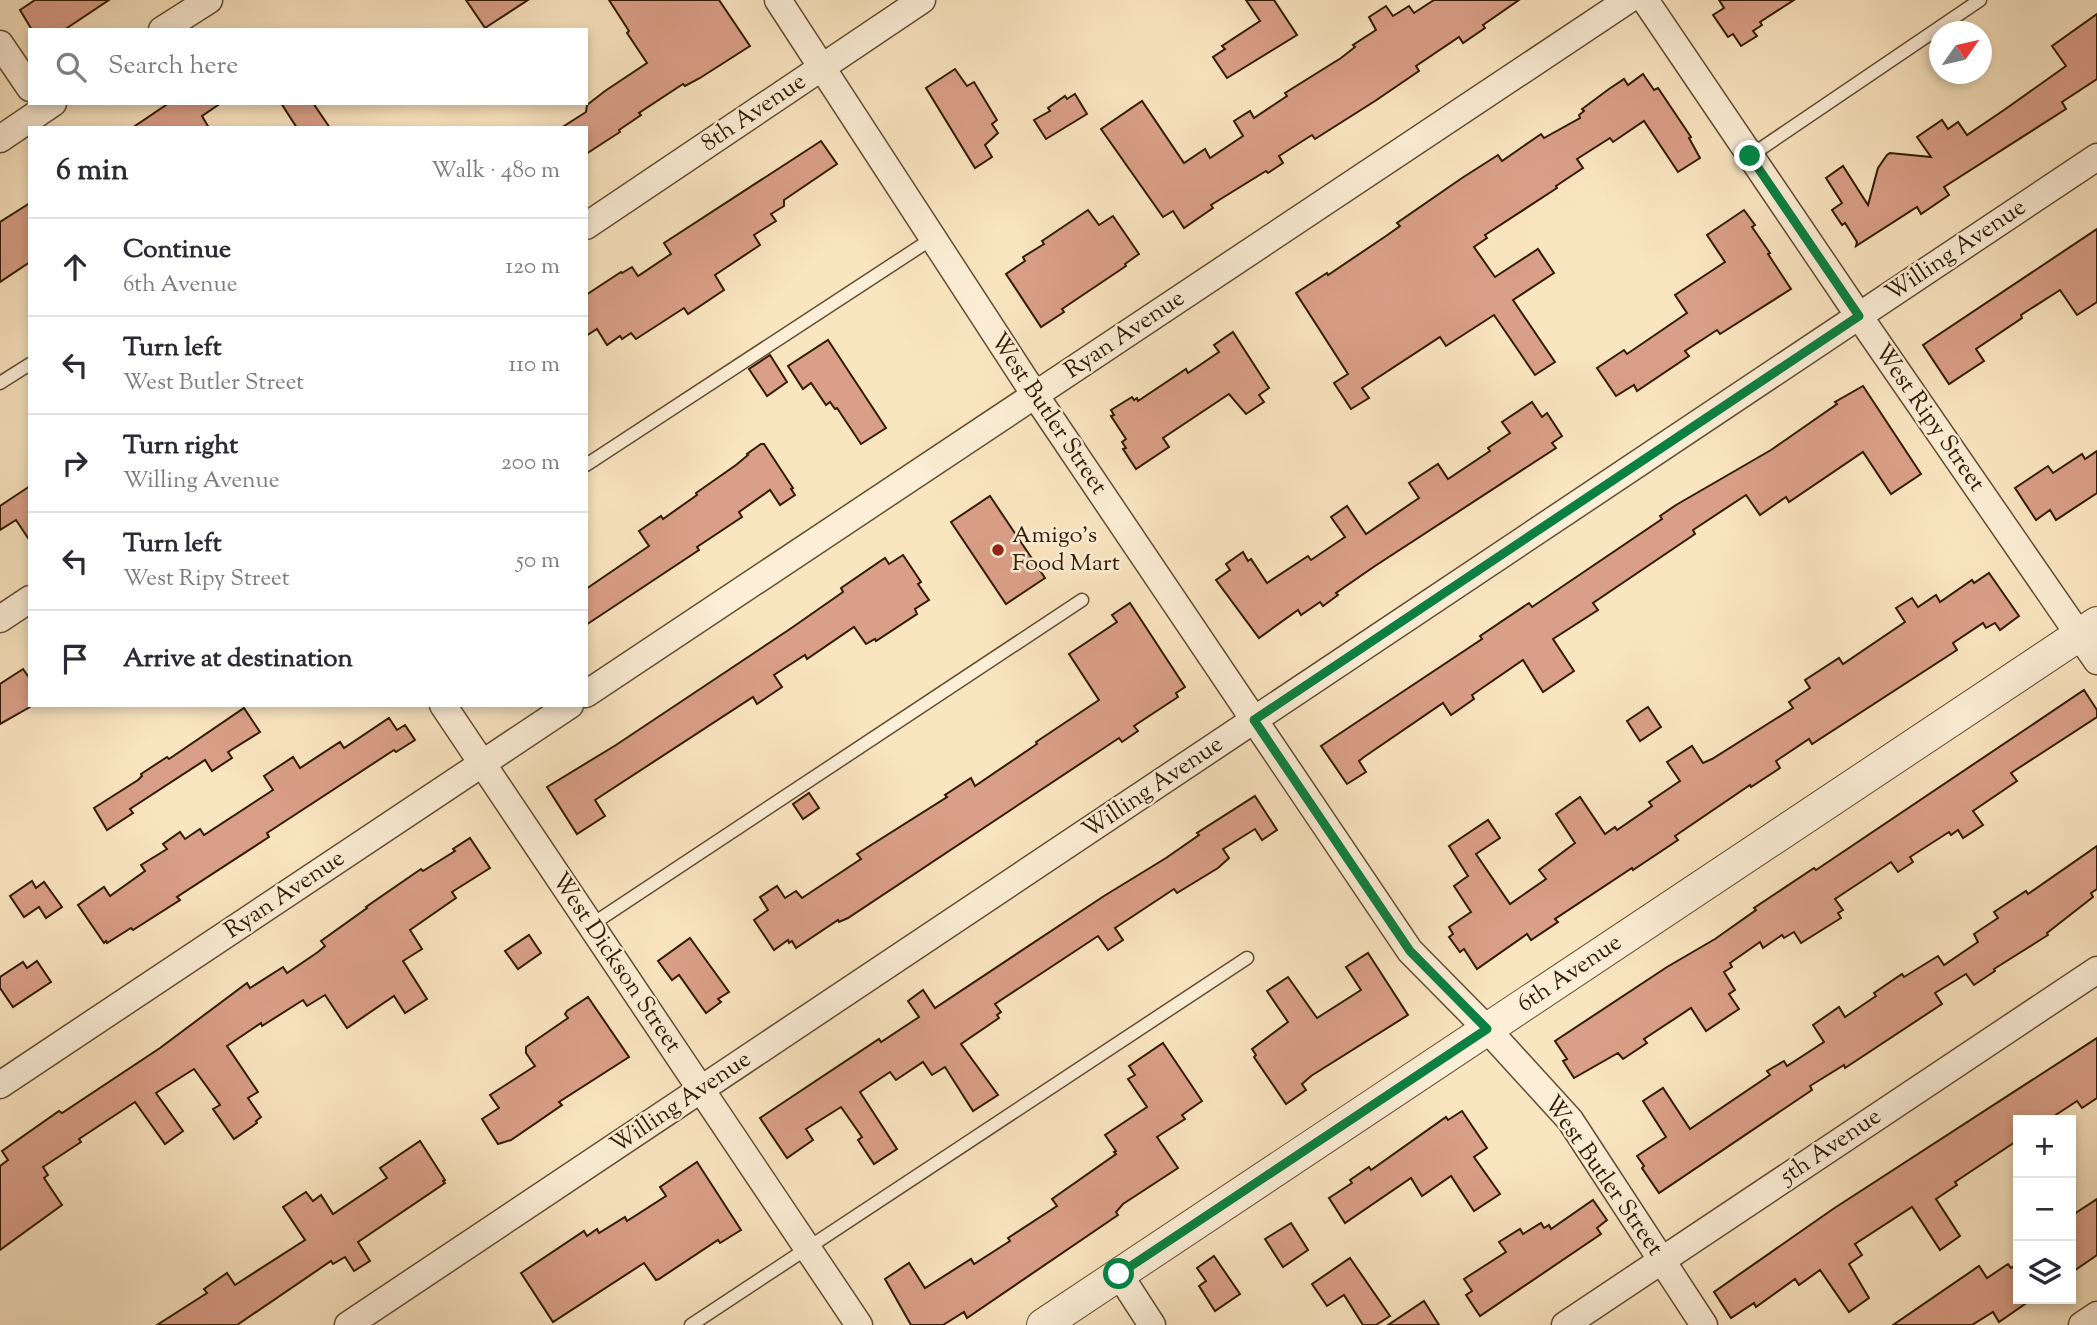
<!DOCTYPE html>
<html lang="en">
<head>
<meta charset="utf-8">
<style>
  :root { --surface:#fff; --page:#f7f7f7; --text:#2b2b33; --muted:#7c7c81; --line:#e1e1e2 }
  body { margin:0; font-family:"Sorts Mill Goudy",serif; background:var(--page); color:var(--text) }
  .controls { position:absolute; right:21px; bottom:21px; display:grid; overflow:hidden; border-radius:0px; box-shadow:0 4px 10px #0003 }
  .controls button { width:63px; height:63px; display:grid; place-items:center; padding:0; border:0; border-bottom:2px solid var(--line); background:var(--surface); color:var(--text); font:35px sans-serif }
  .compass { position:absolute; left:1929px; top:21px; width:63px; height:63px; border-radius:50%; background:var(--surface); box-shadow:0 4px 10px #0003; rotate:56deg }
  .stop { position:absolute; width:21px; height:21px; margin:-16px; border:5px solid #0b8043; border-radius:50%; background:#fff }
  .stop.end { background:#0b8043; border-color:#fff; box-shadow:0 2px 7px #0008 }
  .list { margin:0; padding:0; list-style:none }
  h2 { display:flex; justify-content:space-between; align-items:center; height:91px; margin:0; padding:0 28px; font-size:30px }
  h2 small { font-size:23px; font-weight:400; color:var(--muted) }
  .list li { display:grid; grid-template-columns:46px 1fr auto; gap:21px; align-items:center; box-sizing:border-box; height:98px; padding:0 28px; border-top:2px solid var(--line) }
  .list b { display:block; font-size:26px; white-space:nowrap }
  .list p { margin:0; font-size:23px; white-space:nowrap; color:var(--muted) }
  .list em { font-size:23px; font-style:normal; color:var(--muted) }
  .icon { flex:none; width:38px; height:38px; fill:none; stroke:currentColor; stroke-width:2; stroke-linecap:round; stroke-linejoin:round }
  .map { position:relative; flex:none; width:2097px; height:1325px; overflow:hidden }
  .search { position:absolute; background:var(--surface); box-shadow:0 4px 10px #0003; left:28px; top:28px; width:560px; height:77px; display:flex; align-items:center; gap:18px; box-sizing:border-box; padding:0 24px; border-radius:0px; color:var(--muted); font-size:26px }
  .panel { position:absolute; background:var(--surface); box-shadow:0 4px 10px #0003; left:28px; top:126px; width:560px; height:581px; border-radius:0px }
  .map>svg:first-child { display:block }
  .building { fill:#da9f88; stroke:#321a03; stroke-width:2 }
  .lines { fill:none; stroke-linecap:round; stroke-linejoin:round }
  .service-casing { stroke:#644d32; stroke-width:15 }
  .minor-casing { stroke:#644d32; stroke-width:29 }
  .tertiary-casing { stroke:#644d32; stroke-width:34 }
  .service { stroke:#fceed7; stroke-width:12 }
  .minor { stroke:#fceed7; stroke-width:26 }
  .tertiary { stroke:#fceed7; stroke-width:32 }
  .route { stroke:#0b8043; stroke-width:9 }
  .poi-dot { fill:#8f2418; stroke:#fceed7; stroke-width:2.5 }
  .labels { text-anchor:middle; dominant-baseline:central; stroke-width:5; stroke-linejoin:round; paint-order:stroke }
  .street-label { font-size:24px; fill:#321a03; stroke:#fceed7 }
  .poi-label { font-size:24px; fill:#321a03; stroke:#fceed7; text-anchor:start }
</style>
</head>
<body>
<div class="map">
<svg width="2097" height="1325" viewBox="0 0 2097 1325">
  <rect width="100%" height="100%" fill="#fae5c1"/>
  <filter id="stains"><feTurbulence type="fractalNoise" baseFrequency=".00286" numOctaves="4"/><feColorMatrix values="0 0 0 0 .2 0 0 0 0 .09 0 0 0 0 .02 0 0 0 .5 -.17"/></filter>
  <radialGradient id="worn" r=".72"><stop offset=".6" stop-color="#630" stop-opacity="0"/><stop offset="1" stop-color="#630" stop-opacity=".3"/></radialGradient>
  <g class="building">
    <polygon points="35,0 109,0 64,30 32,30 20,10"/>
    <polygon points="466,0 528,0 485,28"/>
    <polygon points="609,0 719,0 750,46 700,78 685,86 683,84 639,113 641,115 619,130 620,132 586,154 586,128 561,128 586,112 587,105 605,91 647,63 627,33 629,31"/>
    <polygon points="1246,0 1274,0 1297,35 1227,78 1213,57 1225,49 1222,46 1260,21"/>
    <polygon points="1434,0 1519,0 1483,25 1485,28 1463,43 1459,37 1416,66 1419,71 1375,101 1315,139 1312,135 1279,156 1283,163 1268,173 1266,171 1211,205 1213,208 1184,228 1173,211 1163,217 1101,129 1142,101 1184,163 1205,149 1210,158 1243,136 1234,121 1250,111 1254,118 1287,96 1285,93 1341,58 1355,47 1353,45 1376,30 1369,17 1386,6 1393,16 1409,6 1414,13"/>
    <polygon points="1719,0 1794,0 1760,22 1762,25 1753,31 1757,36 1741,46 1733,34 1728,37 1713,15 1724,8"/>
    <polygon points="2097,14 2097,79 2062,102 2066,109 1944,187 1949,195 1921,214 1917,207 1856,246 1857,242 1845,223 1842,225 1832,210 1842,203 1826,178 1843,166 1868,205 1878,168 1887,155 1890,153 1931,157 1917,137 1942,120 1948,129 1958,122 1967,135 2004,110 2066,66 2052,46"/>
    <polygon points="955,69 967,86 974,82 997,120 992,124 998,133 985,145 992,157 975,168 926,88"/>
    <polygon points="1643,74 1654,90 1658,88 1691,137 1689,138 1700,158 1678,172 1644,121 1613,142 1610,138 1577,159 1583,168 1556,186 1557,188 1485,235 1487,238 1474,247 1495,277 1538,249 1554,273 1513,300 1555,362 1535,375 1494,315 1446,346 1440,337 1362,388 1369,398 1351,409 1334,383 1348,374 1296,293 1327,273 1328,275 1386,236 1400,226 1397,223 1462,178 1498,155 1502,161 1541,134 1544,138 1580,118 1579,115 1584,111 1582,109 1609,89 1624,79 1628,85"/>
    <polygon points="1075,94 1087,114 1046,139 1034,120 1050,111 1048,108 1065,96 1067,99"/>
    <polygon points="169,103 221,103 202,116 209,128 132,128"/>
    <polygon points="281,103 313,103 330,128 297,128"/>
    <polygon points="821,141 837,164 784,200 784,206 771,214 776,221 754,235 760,245 715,275 724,290 688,314 684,308 636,339 631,333 622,339 620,336 607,345 597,329 586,336 586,295 621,272 622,273 632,267 638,276 671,254 664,243"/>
    <polygon points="30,203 30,262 0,282 0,222"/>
    <polygon points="1088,210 1099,225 1113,216 1139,254 1125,264 1126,266 1062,309 1064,312 1041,327 1006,274 1025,261 1023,257 1044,244 1042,241"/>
    <polygon points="1744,210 1755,225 1752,227 1770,253 1768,254 1791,289 1720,334 1717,330 1685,351 1689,356 1637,391 1634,385 1616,396 1597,368 1624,350 1627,354 1687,313 1675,295 1725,262 1707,235"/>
    <polygon points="2097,229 2097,302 2077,315 2060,290 2021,315 2022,318 1976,349 1984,361 1949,384 1923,345"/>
    <polygon points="1233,332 1269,388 1259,395 1264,402 1246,414 1229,394 1163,438 1169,447 1136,469 1123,449 1126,448 1122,442 1126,439 1111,416 1114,415 1111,410 1132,397 1134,400 1137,398 1138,401 1186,369 1188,373 1219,352 1214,345"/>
    <polygon points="828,340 886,428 861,444 837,408 835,409 830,402 826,405 811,383 803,389 788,366"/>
    <polygon points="770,355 787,382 767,396 749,369"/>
    <polygon points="1863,386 1921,474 1891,494 1863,452 1789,502 1786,497 1760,515 1746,495 1693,530 1695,534 1593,603 1598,610 1553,639 1574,671 1543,692 1523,660 1472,695 1474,699 1451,715 1443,703 1364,757 1359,761 1366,772 1347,784 1321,746 1482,639 1480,636 1529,603 1532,607 1662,519 1660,516 1676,505 1771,450 1837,404 1835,402"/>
    <polygon points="1532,402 1542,417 1547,413 1562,436 1552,443 1556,448 1375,566 1336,593 1338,595 1323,606 1320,602 1301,615 1298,610 1259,638 1216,580 1230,570 1226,564 1243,552 1248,561 1251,559 1267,583 1308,556 1311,560 1345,537 1331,517 1347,506 1366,534 1419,498 1409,483 1438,464 1448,479 1490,451 1488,448 1510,433 1502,422"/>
    <polygon points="761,444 764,444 793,488 791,489 795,495 780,505 770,490 739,512 742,517 697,547 699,550 586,625 586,589 649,546 639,531 661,516 663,519 697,495 696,493 736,465 748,455 747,454"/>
    <polygon points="2097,451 2097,493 2056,520 2050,510 2036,520 2015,488 2048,466 2053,473 2082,454 2085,459"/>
    <polygon points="30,486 30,541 16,520 0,530 0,506"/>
    <polygon points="990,496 1045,578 1006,604 951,522"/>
    <polygon points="903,555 921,582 918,584 929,600 915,609 917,614 876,641 875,639 866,644 854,627 807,659 805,655 774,675 782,687 757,704 753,697 595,800 605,816 577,834 547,787 616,745 790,629 843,592 841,588 885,558 889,564"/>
    <polygon points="1989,573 2019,616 2000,630 1995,623 1986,628 1983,623 1953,643 1957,650 1812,744 1809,739 1776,761 1780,768 1751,787 1750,785 1675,836 1678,840 1633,870 1632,868 1555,919 1558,922 1531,940 1527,934 1477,969 1464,949 1460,952 1449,937 1453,934 1449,927 1471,912 1454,886 1468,876 1449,846 1488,820 1500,838 1476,854 1510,904 1546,879 1539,870 1575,843 1556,814 1580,797 1605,834 1615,827 1617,830 1652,806 1649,802 1680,781 1667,762 1692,746 1703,763 1712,759 1793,708 1789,702 1810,688 1805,680 1839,658 1843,664 1905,622 1896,608 1912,598 1918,607 1936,595 1940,602 1972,580 1974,583"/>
    <polygon points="1130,603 1185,687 1176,693 1178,697 1134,726 1138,731 1122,742 1119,738 848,918 839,922 838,920 796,948 792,941 789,943 788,940 774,950 754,920 768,910 760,897 777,886 785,898 796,891 802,898 861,859 857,854 947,797 945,795 971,778 975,786 1037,744 1036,742 1099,700 1069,654 1117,622 1112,615"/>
    <polygon points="23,669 30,679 30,707 0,724 0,684"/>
    <polygon points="2084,690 2097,710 2097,717 2011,773 2017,781 1973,811 1983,825 1963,838 1958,830 1951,835 1949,832 1910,857 1913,862 1898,872 1891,862 1835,899 1843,910 1838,913 1841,918 1801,943 1794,932 1784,938 1782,935 1763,948 1760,942 1730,963 1732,967 1724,972 1735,990 1729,994 1739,1009 1706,1031 1691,1008 1644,1039 1647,1043 1623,1059 1618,1053 1574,1078 1563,1061 1567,1059 1555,1041 1667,967 1715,939 1756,910 1754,908 1814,868 1816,870"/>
    <polygon points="1648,707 1661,727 1640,741 1627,721"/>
    <polygon points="244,708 260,732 228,752 232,758 212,771 205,760 130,809 133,813 107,830 94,808 138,780 142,776 141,774 167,757 169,759"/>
    <polygon points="389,718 397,730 405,725 415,740 396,752 394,750 267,833 269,837 177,897 180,900 133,930 131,928 107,943 106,941 104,943 78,905 104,887 110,896 145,871 141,865 167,849 163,844 180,832 185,839 200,829 204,835 273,790 264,776 293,757 300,768 340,742 344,748"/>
    <polygon points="809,793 819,808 803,819 793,804"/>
    <polygon points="1255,796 1277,830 1262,840 1255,829 1223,849 1229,858 1218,868 1177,893 1174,889 1115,928 1123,940 1108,950 1098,936 995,1004 1001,1012 997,1015 999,1018 961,1044 998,1095 973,1111 945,1067 932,1075 923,1062 896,1080 890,1072 860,1092 897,1149 874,1164 858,1140 862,1137 841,1107 806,1129 813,1140 787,1158 760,1118 879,1039 881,1042 919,1017 908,1001 923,990 935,1008 1104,896 1166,858 1199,835 1197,833"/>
    <polygon points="470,838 490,868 452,892 456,898 410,930 422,949 403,961 427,999 405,1013 394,996 347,1028 325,995 307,1006 303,1000 262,1026 261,1023 227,1046 258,1092 248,1098 261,1117 256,1121 257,1123 234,1139 213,1109 220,1105 194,1069 156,1093 183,1131 165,1144 135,1102 79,1139 81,1142 43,1167 48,1175 44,1178 62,1205 0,1250 0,1166 8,1160 2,1151 59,1111 62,1113 160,1048 247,983 250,988 283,967 287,973 318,952 325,946 321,941 367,908 366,907 421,869 423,871 455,851 453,849"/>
    <polygon points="2097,846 2097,889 2091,893 2093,897 2047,933 2048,935 1994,969 1995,971 1974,985 1966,974 1935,993 1942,1004 1845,1068 1844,1065 1810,1086 1812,1090 1659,1193 1642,1168 1644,1166 1637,1156 1666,1137 1643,1101 1663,1088 1690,1129 1770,1075 1767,1071 1784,1061 1787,1066 1824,1042 1813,1025 1839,1007 1845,1017 1876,996 1874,993 1902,974 1904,977 1938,956 1944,965 1978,942 1974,934 1998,918 1994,912 2026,891 2028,894"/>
    <polygon points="32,881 36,888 44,882 62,907 46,918 39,907 24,917 10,896"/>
    <polygon points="529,935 541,953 518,969 505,951"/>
    <polygon points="690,938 729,992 718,999 721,1002 706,1013 679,975 672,980 658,961"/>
    <polygon points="1368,953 1408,1015 1311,1076 1302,1084 1306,1090 1286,1104 1254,1057 1256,1055 1252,1049 1288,1022 1267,991 1288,977 1317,1018 1361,990 1346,967"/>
    <polygon points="37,961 51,982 13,1007 0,988 0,977 23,962 27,968"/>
    <polygon points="588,997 629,1057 559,1102 562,1105 511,1140 498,1144 482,1119 499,1108 490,1095 535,1066 526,1053 526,1047 568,1018 565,1014 567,1011"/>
    <polygon points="2097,1038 2097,1098 2082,1108 2077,1101 2048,1120 2018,1120 2018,1140 1955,1182 1957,1185 1936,1199 1960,1236 1940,1250 1912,1207 1855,1244 1862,1255 1849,1264 1869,1298 1849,1312 1820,1270 1799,1285 1795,1279 1756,1307 1754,1303 1731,1318 1714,1292 1833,1209"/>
    <polygon points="1163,1043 1202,1101 1182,1115 1185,1119 1157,1137 1178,1168 1123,1204 1116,1212 1118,1215 967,1318 964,1312 943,1325 911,1325 885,1279 909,1263 925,1288 971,1259 974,1264 1010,1241 1008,1238 1057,1206 1052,1199 1116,1154 1114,1152 1116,1151 1105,1135 1147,1107 1128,1079 1135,1075 1129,1066"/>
    <polygon points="1462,1111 1487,1148 1474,1157 1500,1194 1474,1211 1451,1176 1422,1196 1411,1178 1345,1223 1329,1198 1352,1183 1350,1180 1369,1167 1371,1170 1446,1117 1448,1120"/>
    <polygon points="420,1141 445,1180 443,1181 445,1183 358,1242 370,1261 354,1271 345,1257 333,1264 331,1261 237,1325 157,1325 207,1293 204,1289 227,1273 235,1285 305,1240 283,1207 306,1192 313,1201 321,1195 333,1214 387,1178 380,1168"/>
    <polygon points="697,1162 741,1230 720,1243 718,1240 659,1279 656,1280 644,1263 553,1322 521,1273 584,1231 587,1236 597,1229 599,1233 625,1217 627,1221 666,1196 660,1187"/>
    <polygon points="2097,1199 2097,1255 2071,1273 2071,1216"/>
    <polygon points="1593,1200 1607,1220 1597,1228 1601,1234 1480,1316 1466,1295 1472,1291 1464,1279 1506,1252 1499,1242 1520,1229 1523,1234 1541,1223 1544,1228 1549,1225 1551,1229"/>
    <polygon points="1291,1223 1308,1250 1283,1267 1265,1239"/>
    <polygon points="1214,1256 1240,1294 1215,1311 1199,1286 1206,1281 1197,1268"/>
    <polygon points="1350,1258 1390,1316 1376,1325 1363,1325 1344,1295 1327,1306 1312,1284"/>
    <polygon points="2018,1263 2018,1299 2021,1299 2025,1304 1999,1322 1993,1312 1972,1325 1893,1325 1979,1266 1987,1278 2008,1264 2011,1268"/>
    <polygon points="1424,1301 1439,1325 1388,1325"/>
  </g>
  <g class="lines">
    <defs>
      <g id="service">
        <polyline points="1750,156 1980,0"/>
        <polyline points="0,383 30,364"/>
        <polyline points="586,465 933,238"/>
        <polyline points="591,925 1082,600"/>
        <polyline points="691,1325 1247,958"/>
      </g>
      <g id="minor">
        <polyline points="778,0 1035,395 1410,951 1487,1029 1570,1120 1704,1325"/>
        <polyline points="1645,0 1859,316 2097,661"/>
        <polyline points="162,30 209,0"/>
        <polyline points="0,44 30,88"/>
        <polyline points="0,139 53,103"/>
        <polyline points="586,226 922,0"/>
        <polyline points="0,619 30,599"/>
        <polyline points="586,694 1628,0"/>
        <polyline points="443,705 859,1325"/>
        <polyline points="0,1085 570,705"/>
        <polyline points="1119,1274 1152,1325"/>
        <polyline points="348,1325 2097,157"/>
        <polyline points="1565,1325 2097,970"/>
        <polyline points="2082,1325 2097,1315"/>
      </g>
      <polyline id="tertiary" points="1043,1325 2097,623"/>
    </defs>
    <use href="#service" class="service-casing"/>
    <use href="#minor" class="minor-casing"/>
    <use href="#tertiary" class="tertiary-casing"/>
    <use href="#service" class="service"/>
    <use href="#minor" class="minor"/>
    <use href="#tertiary" class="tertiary"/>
  </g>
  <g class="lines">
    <polyline class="route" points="1119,1274 1487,1029 1410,951 1254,720 1859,316 1750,156"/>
  </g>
  <circle class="poi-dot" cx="998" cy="550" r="7"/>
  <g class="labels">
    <g class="street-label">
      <text transform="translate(754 113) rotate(-34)">8th Avenue</text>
      <text transform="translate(1956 251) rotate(-34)">Willing Avenue</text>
      <text transform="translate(1125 335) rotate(-34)">Ryan Avenue</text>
      <text transform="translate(1048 414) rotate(56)">West Butler Street</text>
      <text transform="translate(1929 418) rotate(55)">West Ripy Street</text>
      <text transform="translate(1153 788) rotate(-34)">Willing Avenue</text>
      <text transform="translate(285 895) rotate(-34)">Ryan Avenue</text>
      <text transform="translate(616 963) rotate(56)">West Dickson Street</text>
      <text transform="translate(1570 974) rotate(-34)">6th Avenue</text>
      <text transform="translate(681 1103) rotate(-34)">Willing Avenue</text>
      <text transform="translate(1831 1147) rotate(-34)">5th Avenue</text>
      <text transform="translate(1603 1176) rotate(55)">West Butler Street</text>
    </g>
    <g class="poi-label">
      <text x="1012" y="536">Amigo's<tspan x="1012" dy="28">Food Mart</tspan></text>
    </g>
  </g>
  <rect width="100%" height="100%" filter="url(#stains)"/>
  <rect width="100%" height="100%" fill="url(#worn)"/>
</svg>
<div class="controls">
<button>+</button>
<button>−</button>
<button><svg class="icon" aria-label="layers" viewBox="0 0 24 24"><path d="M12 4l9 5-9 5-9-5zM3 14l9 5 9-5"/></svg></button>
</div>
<svg class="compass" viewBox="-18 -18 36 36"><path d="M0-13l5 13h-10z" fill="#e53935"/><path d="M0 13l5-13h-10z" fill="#7c7c81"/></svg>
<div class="stop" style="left:1119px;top:1274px"></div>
<div class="stop end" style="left:1750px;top:156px"></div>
<div class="search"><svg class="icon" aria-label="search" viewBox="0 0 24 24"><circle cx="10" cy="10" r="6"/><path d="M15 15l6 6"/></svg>Search here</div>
<section class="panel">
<h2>6 min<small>Walk · 480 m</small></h2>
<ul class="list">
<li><svg class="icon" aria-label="ahead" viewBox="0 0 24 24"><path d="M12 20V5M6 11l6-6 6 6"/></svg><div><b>Continue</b><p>6th Avenue</p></div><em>120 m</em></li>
<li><svg class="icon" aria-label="left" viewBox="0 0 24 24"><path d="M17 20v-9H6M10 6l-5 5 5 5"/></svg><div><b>Turn left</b><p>West Butler Street</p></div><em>110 m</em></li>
<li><svg class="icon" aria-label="right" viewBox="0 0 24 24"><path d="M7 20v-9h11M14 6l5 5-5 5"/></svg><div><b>Turn right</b><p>Willing Avenue</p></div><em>200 m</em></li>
<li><svg class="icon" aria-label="left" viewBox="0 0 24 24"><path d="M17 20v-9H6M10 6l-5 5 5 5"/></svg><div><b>Turn left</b><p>West Ripy Street</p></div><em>50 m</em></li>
<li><svg class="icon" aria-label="arrive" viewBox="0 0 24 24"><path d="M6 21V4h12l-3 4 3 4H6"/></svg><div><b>Arrive at destination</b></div></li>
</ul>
</section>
</div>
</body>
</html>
